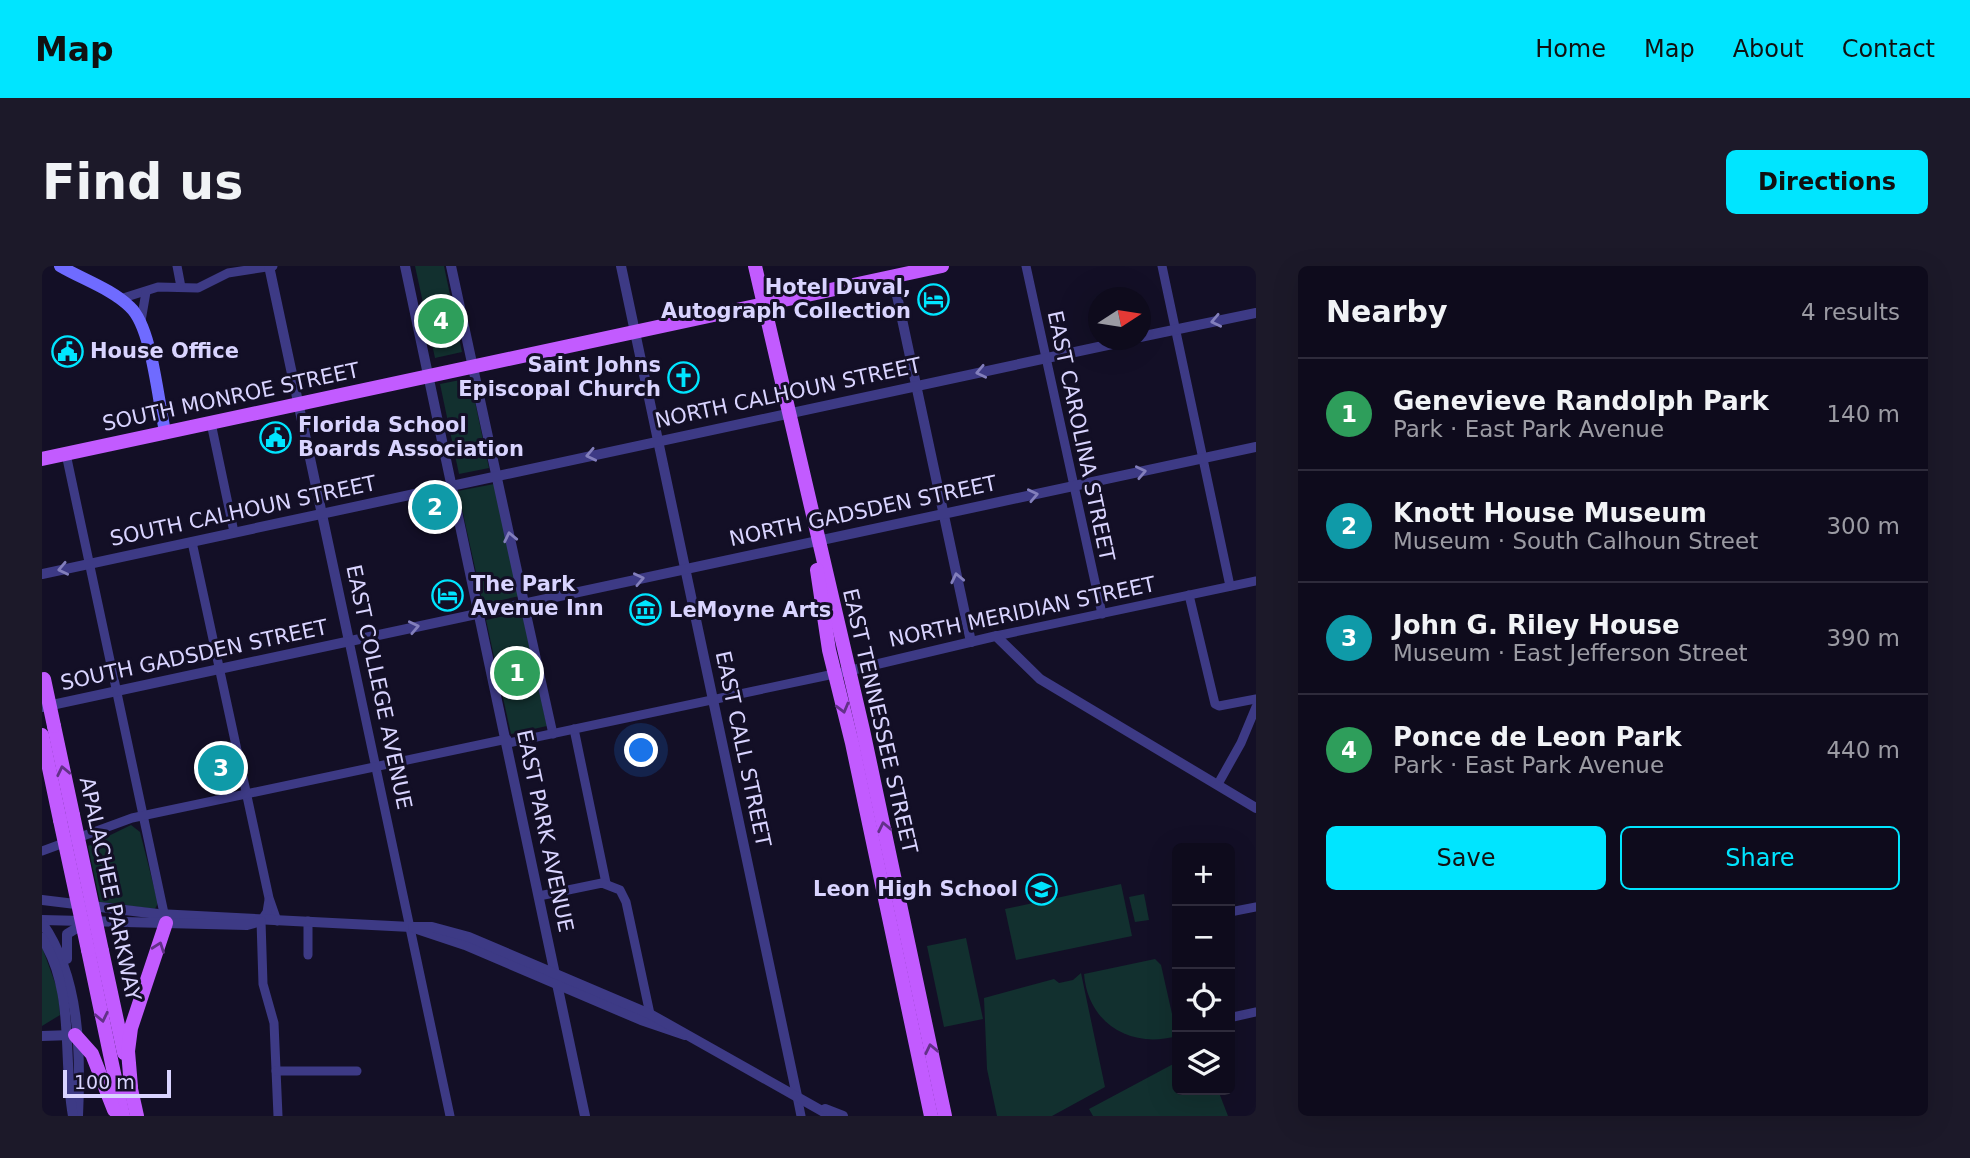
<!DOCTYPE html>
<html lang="en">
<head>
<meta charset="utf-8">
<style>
  :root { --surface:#0e0b1c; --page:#1c1929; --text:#f1f3f6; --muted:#9b9ba3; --line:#2e2b3b; --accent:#00e5ff }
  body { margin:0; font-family:"DejaVu Sans",sans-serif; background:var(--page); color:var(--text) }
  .controls { position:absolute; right:21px; bottom:21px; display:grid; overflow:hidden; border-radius:10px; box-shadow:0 7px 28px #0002 }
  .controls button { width:63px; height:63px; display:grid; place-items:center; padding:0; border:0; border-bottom:2px solid var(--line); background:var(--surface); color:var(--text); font:35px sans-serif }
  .compass { position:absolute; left:1046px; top:21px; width:63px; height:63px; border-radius:50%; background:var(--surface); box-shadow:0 7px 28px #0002; rotate:78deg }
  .scale { position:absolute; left:21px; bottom:18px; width:108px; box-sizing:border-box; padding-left:7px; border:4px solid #d9d4ff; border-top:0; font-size:19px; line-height:24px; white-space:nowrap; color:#d9d4ff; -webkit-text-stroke:5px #130f26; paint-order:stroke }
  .you { position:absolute; left:600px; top:485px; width:24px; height:24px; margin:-18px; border:5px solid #fff; border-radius:50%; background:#1a73e8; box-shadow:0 0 0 10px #1a73e833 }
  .badge { display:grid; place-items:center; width:46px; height:46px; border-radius:50%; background:var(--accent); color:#fff; font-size:23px; font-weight:700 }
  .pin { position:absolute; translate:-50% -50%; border:4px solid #fff; box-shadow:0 2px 7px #0006 }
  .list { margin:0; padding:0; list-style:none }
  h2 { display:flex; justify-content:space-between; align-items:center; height:91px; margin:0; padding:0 28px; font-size:30px }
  h2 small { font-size:23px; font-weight:400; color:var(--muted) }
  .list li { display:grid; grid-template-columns:46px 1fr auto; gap:21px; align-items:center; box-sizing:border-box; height:112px; padding:0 28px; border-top:2px solid var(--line) }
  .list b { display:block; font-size:26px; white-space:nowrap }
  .list p { margin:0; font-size:23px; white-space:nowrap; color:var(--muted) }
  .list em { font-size:23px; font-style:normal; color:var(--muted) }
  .actions { display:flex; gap:14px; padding:21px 28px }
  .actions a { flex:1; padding:16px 0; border:2px solid var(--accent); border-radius:10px; text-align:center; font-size:24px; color:var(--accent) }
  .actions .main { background:var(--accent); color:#111 }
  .icon { flex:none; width:38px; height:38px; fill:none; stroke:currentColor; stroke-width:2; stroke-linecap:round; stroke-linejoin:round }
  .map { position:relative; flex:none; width:1214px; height:850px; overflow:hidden; border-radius:10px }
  header { display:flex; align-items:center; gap:42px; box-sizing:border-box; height:98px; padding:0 35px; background:var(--accent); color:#111 }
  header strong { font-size:33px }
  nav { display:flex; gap:38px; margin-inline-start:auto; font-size:24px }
  .intro { display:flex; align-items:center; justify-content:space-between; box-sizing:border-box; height:168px; padding:0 42px }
  h1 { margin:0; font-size:49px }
  .button { padding:18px 32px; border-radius:10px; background:var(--accent); color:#111; font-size:24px; font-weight:700 }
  main { display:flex; gap:42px; padding:0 42px }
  aside { flex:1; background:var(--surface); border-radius:10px; box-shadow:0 7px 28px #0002 }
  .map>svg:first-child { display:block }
  .green { fill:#12302f }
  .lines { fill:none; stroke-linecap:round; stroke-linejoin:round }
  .minor { stroke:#3d3a85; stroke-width:9 }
  .tertiary { stroke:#3d3a85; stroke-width:10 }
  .secondary { stroke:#6f6bff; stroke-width:12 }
  .primary { stroke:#c25bff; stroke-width:14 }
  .primary-bridge { stroke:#c25bff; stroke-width:14 }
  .oneway { stroke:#837fbc }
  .oneway2 { stroke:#623188 }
  .labels { text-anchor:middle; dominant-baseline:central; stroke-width:6; stroke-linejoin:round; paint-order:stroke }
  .poi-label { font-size:21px; font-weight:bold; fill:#d9d4ff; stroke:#130f26; text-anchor:start }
  .street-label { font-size:21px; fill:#d9d4ff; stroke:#130f26 }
</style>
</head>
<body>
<header>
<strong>Map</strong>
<nav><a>Home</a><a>Map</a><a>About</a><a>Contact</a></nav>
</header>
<div class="intro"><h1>Find us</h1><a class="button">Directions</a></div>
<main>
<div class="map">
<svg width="1214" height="850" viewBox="0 0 1214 850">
  <rect width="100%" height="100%" fill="#130f26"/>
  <g class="green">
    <polygon points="373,0 402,0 420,86 393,92"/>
    <polygon points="428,112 447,202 417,208 398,118"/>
    <polygon points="452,218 478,330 441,338 416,225"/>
    <polygon points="480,346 505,460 469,468 444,354"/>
    <polygon points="89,559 98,566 116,637 113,643 58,636 46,580"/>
    <polygon points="1079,618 1090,670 974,694 963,643"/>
    <polygon points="1102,628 1107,654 1093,656 1087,631"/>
    <polygon points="924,672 941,753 902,761 885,680"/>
    <polygon points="0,681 16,725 18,749 0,760"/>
    <path d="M1113,693L1119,699L1135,770C1089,783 1046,758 1042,708Z"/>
    <polygon points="1039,707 1063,821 1010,850 955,850 945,803 942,732 1012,713 1017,717 1031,714"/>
    <polygon points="1135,796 1135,824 1176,824 1186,850 1051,850 1047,843"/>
  </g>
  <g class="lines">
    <g class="minor">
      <polyline points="135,0 139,21"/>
      <polyline points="984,0 1060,348"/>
      <polyline points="1120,0 1188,320"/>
      <polyline points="78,33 116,21 156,22 186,7 231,0"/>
      <polyline points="99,55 104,26"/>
      <polyline points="169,157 192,266"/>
      <polyline points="24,188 123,652"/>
      <polyline points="150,276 227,632 235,655"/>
      <polyline points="1147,329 1173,438 1177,440 1214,433"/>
      <polyline points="482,337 511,468"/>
      <polyline points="954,370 1214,315"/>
      <polyline points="307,375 408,850"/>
      <polyline points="532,463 564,617"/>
      <polyline points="466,477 792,408"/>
      <polyline points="1176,518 1199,477 1214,441"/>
      <polyline points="0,585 90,552 465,473"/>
      <polyline points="497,630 560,617 578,624 584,636 608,748"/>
      <polyline points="227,634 225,646 219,655 221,718 232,757 236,850"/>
      <polyline points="1188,646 1214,641"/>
      <polyline points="266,689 266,655"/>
      <polyline points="1191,751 1214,746"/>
      <polyline points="234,805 315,805"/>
      <polyline points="755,830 759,850"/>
    </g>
    <g class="tertiary">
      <polyline points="227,0 307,375"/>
      <polyline points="363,0 543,850"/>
      <polyline points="409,0 482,337"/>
      <polyline points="579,0 755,830"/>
      <polyline points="851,11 929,376"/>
      <polyline points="1098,71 1214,47"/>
      <polyline points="0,308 1089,74"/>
      <polyline points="802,406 954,370 998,413 1214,542"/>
      <polyline points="0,441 1214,181"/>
      <polyline points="0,634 116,648 369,661 423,679 599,754 643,769"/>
      <polyline points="0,654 205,659 219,655"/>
      <path d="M0,657C38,711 39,786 36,850"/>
      <polyline points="371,661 390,661 427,671 608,748 789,850"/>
      <path d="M0,672C34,726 20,790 31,850"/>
      <polyline points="25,693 25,668 43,657"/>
      <polyline points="0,770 30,769"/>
      <polyline points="783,843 801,850"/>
    </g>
    <path class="secondary" d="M18,0C40,13 70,23 88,41C110,61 116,135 123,165"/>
    <g class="primary">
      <polyline points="713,0 821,464 903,850"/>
      <polyline points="0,193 900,0"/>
      <polyline points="775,304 787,384 810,477 889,850"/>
      <polyline points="12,460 31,549"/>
      <polyline points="0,469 18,554"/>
      <polyline points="46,684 81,850"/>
      <polyline points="60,685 82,787"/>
      <polyline points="33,769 50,788 72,844"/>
      <polyline points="87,814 95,850"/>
      <polyline points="89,821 86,785 89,762 124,657"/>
    </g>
    <g class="primary-bridge">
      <polyline points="2,413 12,460"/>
      <polyline points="31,549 60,685"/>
      <polyline points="18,554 46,684"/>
    </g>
  </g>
  <defs><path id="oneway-chevron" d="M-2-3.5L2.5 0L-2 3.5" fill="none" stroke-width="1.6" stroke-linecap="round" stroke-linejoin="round" transform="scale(1.75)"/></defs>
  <g class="oneway">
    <use href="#oneway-chevron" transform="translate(1174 55) rotate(168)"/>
    <use href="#oneway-chevron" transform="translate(939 106) rotate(168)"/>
    <use href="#oneway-chevron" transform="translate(549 189) rotate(168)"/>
    <use href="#oneway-chevron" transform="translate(1099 206) rotate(-12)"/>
    <use href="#oneway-chevron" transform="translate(991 229) rotate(-12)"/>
    <use href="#oneway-chevron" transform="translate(468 271) rotate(-102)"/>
    <use href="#oneway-chevron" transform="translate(21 303) rotate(168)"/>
    <use href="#oneway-chevron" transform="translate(915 312) rotate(-102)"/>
    <use href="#oneway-chevron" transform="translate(597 313) rotate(-12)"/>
    <use href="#oneway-chevron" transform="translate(372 361) rotate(-12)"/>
  </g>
  <g class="oneway2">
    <use href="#oneway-chevron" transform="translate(801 442) rotate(75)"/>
    <use href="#oneway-chevron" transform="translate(21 505) rotate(-102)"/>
    <use href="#oneway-chevron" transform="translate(842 561) rotate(-102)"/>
    <use href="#oneway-chevron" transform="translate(117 681) rotate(-70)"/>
    <use href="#oneway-chevron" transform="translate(60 751) rotate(78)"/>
    <use href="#oneway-chevron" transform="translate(889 783) rotate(-102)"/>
  </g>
  <defs>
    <symbol id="hotel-ring" viewBox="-11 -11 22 22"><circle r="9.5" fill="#130f26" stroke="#00e5ff" stroke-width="1.5"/><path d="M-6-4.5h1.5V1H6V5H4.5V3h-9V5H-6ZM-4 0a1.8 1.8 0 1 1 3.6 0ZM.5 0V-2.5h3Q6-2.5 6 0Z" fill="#00e5ff"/></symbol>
    <symbol id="civic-ring" viewBox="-11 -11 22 22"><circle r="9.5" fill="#130f26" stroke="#00e5ff" stroke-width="1.5"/><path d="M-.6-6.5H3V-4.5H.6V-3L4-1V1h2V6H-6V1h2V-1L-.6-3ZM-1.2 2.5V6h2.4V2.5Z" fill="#00e5ff"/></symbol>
    <symbol id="church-ring" viewBox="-11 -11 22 22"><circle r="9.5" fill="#130f26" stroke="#00e5ff" stroke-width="1.5"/><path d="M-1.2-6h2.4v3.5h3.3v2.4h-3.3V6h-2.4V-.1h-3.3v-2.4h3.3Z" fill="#00e5ff"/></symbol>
    <symbol id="museum-ring" viewBox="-11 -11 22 22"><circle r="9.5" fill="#130f26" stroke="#00e5ff" stroke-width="1.5"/><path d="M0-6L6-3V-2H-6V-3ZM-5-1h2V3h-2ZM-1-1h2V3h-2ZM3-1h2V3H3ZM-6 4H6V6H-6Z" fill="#00e5ff"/></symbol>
    <symbol id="school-ring" viewBox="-11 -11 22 22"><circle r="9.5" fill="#130f26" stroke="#00e5ff" stroke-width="1.5"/><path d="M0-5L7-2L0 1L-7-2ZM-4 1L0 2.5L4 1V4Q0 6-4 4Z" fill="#00e5ff"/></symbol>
  </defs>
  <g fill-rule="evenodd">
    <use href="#hotel-ring" x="874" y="16" width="35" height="35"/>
    <use href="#civic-ring" x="8" y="68" width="35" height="35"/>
    <use href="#church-ring" x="624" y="94" width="35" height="35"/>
    <use href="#civic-ring" x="216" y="154" width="35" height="35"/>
    <use href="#hotel-ring" x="388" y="312" width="35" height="35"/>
    <use href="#museum-ring" x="586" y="326" width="35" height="35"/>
    <use href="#school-ring" x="982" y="606" width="35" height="35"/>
  </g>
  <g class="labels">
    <g class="poi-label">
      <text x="869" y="21" text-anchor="end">Hotel Duval,<tspan x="869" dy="24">Autograph Collection</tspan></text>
      <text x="48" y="85">House Office</text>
      <text x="619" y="99" text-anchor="end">Saint Johns<tspan x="619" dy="24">Episcopal Church</tspan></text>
      <text x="256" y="159">Florida School<tspan x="256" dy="24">Boards Association</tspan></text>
      <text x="429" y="318">The Park<tspan x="429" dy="24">Avenue Inn</tspan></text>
      <text x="627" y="344">LeMoyne Arts</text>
      <text x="976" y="623" text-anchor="end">Leon High School</text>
    </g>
    <g class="street-label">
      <text transform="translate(746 127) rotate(-12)">NORTH CALHOUN STREET</text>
      <text transform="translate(189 131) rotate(-12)">SOUTH MONROE STREET</text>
      <text transform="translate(1039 170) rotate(78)">EAST CAROLINA STREET</text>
      <text transform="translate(201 245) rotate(-12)">SOUTH CALHOUN STREET</text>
      <text transform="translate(821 245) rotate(-12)">NORTH GADSDEN STREET</text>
      <text transform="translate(980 346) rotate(-12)">NORTH MERIDIAN STREET</text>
      <text transform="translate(152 389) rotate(-12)">SOUTH GADSDEN STREET</text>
      <text transform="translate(337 421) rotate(78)">EAST COLLEGE AVENUE</text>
      <text transform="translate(838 455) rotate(77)">EAST TENNESSEE STREET</text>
      <text transform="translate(701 483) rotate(78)">EAST CALL STREET</text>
      <text transform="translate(503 565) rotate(78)">EAST PARK AVENUE</text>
      <text transform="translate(68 623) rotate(78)">APALACHEE PARKWAY</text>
    </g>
  </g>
</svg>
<div class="controls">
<button>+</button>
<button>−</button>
<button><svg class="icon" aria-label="locate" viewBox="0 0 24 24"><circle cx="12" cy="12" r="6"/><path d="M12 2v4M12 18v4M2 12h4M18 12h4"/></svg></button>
<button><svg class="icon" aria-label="layers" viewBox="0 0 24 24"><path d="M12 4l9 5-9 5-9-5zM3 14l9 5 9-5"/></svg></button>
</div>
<svg class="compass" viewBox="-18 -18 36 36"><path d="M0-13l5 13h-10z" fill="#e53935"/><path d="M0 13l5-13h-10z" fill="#9b9ba3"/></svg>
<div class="scale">100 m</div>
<div class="you"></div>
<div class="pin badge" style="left:475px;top:407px;background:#2e9e5b">1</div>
<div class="pin badge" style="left:393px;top:241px;background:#0f9aa8">2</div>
<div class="pin badge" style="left:179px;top:502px;background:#0f9aa8">3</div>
<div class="pin badge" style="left:399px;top:55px;background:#2e9e5b">4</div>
</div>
<aside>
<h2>Nearby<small>4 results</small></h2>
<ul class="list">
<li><span class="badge" style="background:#2e9e5b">1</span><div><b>Genevieve Randolph Park</b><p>Park · East Park Avenue</p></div><em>140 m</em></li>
<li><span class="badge" style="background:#0f9aa8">2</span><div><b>Knott House Museum</b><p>Museum · South Calhoun Street</p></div><em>300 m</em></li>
<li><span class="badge" style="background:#0f9aa8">3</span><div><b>John G. Riley House</b><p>Museum · East Jefferson Street</p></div><em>390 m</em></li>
<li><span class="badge" style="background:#2e9e5b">4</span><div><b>Ponce de Leon Park</b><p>Park · East Park Avenue</p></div><em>440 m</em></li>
</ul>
<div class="actions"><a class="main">Save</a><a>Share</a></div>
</aside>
</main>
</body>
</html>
